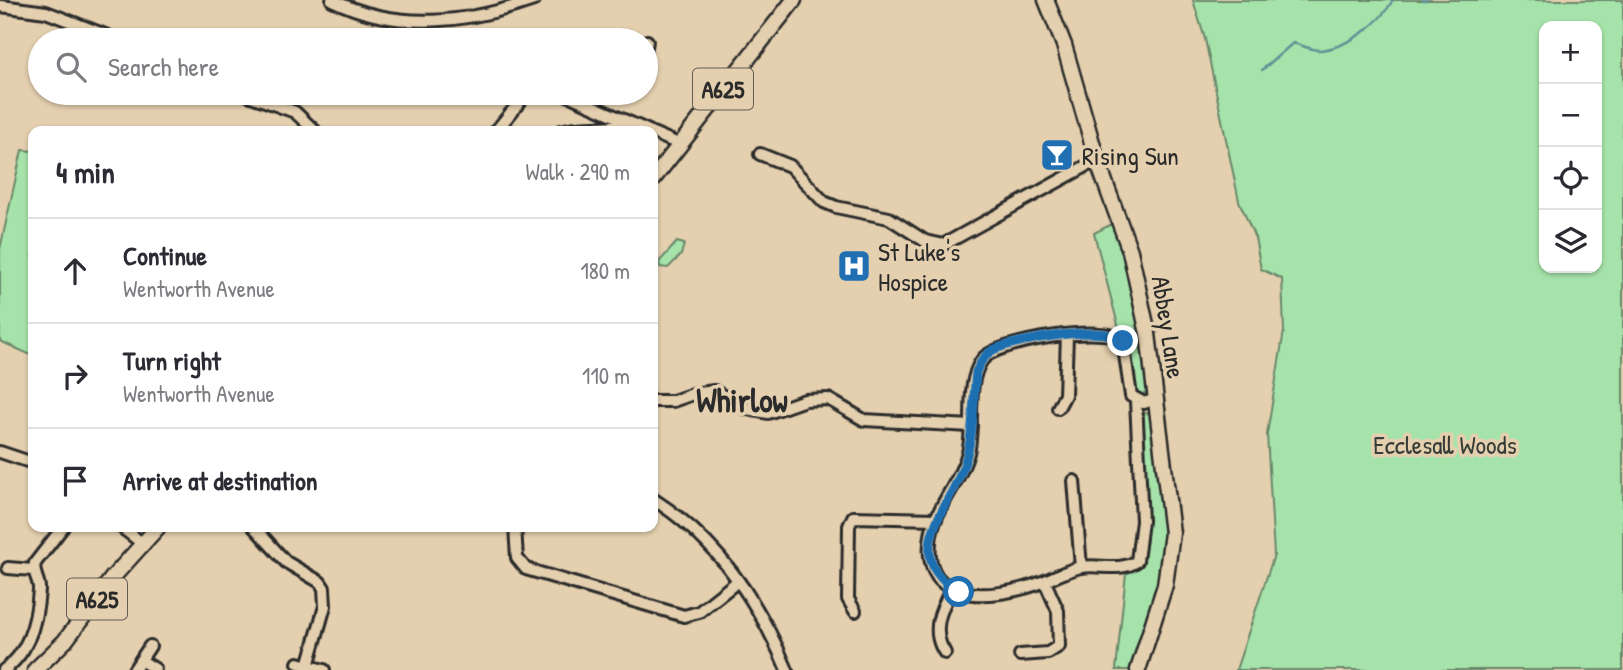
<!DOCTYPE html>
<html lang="en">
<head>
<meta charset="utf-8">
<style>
  :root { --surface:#fff; --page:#f7f7f7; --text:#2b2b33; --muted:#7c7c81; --line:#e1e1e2 }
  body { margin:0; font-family:"Patrick Hand",sans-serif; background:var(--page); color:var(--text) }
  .controls { position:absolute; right:21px; top:21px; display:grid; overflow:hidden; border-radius:14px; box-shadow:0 2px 5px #0004 }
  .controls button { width:63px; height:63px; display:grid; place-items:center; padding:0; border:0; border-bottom:2px solid var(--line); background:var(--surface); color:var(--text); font:35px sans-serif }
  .stop { position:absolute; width:21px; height:21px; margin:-16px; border:5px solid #1f6fb2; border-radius:50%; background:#fff }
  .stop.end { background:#1f6fb2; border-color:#fff; box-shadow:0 2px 7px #0008 }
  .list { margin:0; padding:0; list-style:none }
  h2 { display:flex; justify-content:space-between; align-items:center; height:91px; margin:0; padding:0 28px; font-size:30px }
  h2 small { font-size:23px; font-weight:400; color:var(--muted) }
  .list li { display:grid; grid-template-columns:46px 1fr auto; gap:21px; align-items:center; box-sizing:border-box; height:105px; padding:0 28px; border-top:2px solid var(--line) }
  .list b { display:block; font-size:26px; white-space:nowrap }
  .list p { margin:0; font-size:23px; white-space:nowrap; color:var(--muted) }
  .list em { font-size:23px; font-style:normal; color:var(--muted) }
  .icon { flex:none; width:38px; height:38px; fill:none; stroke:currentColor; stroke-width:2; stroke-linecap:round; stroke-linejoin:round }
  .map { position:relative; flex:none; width:1623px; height:670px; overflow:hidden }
  .search { position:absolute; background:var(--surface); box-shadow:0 2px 5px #0004; left:28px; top:28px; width:630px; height:77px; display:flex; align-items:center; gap:18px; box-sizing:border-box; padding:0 24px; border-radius:38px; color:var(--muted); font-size:26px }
  .panel { position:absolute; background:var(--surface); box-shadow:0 2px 5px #0004; left:28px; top:126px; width:630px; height:406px; border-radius:14px }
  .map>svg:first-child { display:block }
  .green { fill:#a6e3aa; stroke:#68876a; stroke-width:2; fill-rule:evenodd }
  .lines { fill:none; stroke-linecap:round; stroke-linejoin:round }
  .stream { stroke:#609195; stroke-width:2.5 }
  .minor-casing { stroke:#2b2b2b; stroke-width:16 }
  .major-casing { stroke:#2b2b2b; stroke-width:19 }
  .minor { stroke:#e4d0af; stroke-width:10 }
  .major { stroke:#e4d0af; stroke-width:14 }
  .route { stroke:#1f6fb2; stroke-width:9 }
  .labels { text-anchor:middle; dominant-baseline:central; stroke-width:7; stroke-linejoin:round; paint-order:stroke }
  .shield { fill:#e4d0af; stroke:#625c53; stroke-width:2 }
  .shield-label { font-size:24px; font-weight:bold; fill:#2b2b2b }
  .poi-label { font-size:26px; fill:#2b2b2b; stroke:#e4d0af; text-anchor:start }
  .street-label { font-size:26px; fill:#2b2b2b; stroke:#e4d0af }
  .park-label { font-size:26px; fill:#373d38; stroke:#e4d0af }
  .district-label { font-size:33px; font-weight:bold; fill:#2b2b2b; stroke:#e4d0af }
</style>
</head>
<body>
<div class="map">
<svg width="1623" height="670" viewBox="0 0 1623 670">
  <rect width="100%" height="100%" fill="#e4d0af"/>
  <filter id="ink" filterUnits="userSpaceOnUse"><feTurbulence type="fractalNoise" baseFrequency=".0143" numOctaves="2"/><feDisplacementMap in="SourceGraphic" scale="14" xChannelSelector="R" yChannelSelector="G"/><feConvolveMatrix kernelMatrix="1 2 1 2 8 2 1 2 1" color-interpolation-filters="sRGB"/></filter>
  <g filter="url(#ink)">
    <g class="green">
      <path d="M1193,0H1623V670H1236L1274,555L1267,434L1284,331L1282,279L1261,269L1255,238L1239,201L1205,39ZM1544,26H1597V268H1544Z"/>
      <polygon points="22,150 33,151 33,356 0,341 0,249"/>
      <path d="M1114,223C1133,279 1142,333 1149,392L1142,394L1135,390L1094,233Z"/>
      <polygon points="677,242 684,244 681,255 668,268 660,267 659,262"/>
      <path d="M1148,413L1152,417L1163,514V564L1133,670H1116L1126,573C1144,566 1144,557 1147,539L1140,414Z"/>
    </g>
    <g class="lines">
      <g class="stream">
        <polyline points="1423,0 1427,0"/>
        <path d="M1262,70L1293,43C1301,45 1312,50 1320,50C1348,48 1380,23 1393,0"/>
      </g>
      <defs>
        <g id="minor">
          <path d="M332,0C398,32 468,23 534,0"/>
          <polyline points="1,6 46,12 118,40"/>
          <polyline points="646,47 647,41"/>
          <polyline points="243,93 295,112 315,131"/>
          <polyline points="563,93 649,131"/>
          <polyline points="496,131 527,93"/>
          <path d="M561,131C584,123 605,131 628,122"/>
          <polyline points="653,133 681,145"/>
          <polyline points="760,154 790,166 824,202 836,207 889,218 925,241 943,245 1097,160"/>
          <polyline points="653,401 673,401 693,394 714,391 747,409 768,413 805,400 828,399 864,420 971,426"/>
          <path d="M1136,401L1142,521L1137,561C1122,572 1099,564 1081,567C1072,569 1064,573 1056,576C1010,599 913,615 932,530C938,505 960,482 968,453C975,425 965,384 982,360C995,341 1108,323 1123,341L1131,396L1144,403L1156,399"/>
          <polyline points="1058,408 1065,395 1067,335"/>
          <polyline points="0,452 33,463"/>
          <polyline points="1074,481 1081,567"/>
          <path d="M653,499C716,539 759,602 787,670"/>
          <polyline points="121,527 142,543"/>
          <polyline points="254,527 286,562 320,582 324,588 325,606 308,666"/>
          <polyline points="515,527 517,558 526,569 684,616 699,612 738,581"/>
          <polyline points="8,568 33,570"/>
          <polyline points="855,611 848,599 849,526 853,517 936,519"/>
          <path d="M945,653C930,631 941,609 952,588"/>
          <polyline points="1020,655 1048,653 1059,646 1058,611 1045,582"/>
          <polyline points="142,661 155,669"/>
          <polyline points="298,663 324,670"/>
          <path d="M4,670C29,653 37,620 39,590C40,580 32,574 35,563L63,527"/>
          <polyline points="134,670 150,646"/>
        </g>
        <g id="major">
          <polyline points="1046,0 1064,45 1097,160 1130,251 1148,334 1172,533 1165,585 1138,670"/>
          <polyline points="653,179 794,0"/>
          <polyline points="35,670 65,641 113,577 158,527"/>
        </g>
      </defs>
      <use href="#minor" class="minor-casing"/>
      <use href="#major" class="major-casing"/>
      <use href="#minor" class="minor"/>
      <use href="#major" class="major"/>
    </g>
  </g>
  <g class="lines" filter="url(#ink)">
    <path class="route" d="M959,592C896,556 952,506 965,462C974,434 973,401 976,372C980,363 984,355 993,350C1015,340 1107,323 1123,341"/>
  </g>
  <defs>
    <symbol id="bar-square" viewBox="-11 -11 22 22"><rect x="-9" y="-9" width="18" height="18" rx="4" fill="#1f6fb2" stroke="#e4d0af"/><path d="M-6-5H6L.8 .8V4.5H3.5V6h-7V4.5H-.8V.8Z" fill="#fff"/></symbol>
    <symbol id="hospital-square" viewBox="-11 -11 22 22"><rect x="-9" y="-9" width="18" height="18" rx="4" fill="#1f6fb2" stroke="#e4d0af"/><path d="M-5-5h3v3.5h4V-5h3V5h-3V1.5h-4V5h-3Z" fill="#fff"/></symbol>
  </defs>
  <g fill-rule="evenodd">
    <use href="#bar-square" x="1038" y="136" width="38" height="38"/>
    <use href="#hospital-square" x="835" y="247" width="38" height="38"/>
  </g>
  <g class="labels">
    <g class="shield">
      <rect x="693" y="68.5" width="60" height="41" rx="5"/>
      <rect x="67" y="578.5" width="60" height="41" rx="5"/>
    </g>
    <g class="shield-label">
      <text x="723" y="89">A625</text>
      <text x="97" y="599">A625</text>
    </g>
    <g class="poi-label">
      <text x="1082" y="155">Rising Sun</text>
      <text x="878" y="251">St Luke's<tspan x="878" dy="30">Hospice</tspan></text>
    </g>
    <g class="street-label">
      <text transform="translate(1169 327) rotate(81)">Abbey Lane</text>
    </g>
    <g class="park-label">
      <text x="1445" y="444">Ecclesall Woods</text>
    </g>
    <g class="district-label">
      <text x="742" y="400">Whirlow</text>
    </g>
  </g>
</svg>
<div class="controls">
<button>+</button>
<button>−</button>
<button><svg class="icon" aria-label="locate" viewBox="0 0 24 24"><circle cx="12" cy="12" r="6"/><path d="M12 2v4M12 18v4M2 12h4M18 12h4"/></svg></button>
<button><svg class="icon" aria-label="layers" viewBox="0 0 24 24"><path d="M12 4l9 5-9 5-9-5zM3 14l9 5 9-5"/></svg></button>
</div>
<div class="stop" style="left:959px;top:592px"></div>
<div class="stop end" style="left:1123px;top:341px"></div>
<div class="search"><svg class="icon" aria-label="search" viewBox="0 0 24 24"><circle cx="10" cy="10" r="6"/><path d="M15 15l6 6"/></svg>Search here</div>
<section class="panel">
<h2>4 min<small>Walk · 290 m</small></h2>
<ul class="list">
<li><svg class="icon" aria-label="ahead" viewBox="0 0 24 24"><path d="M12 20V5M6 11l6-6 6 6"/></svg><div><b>Continue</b><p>Wentworth Avenue</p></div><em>180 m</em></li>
<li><svg class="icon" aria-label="right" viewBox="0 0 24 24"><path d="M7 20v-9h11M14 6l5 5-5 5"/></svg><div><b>Turn right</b><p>Wentworth Avenue</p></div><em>110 m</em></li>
<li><svg class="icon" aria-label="arrive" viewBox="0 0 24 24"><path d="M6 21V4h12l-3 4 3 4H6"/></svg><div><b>Arrive at destination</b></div></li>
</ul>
</section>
</div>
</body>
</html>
